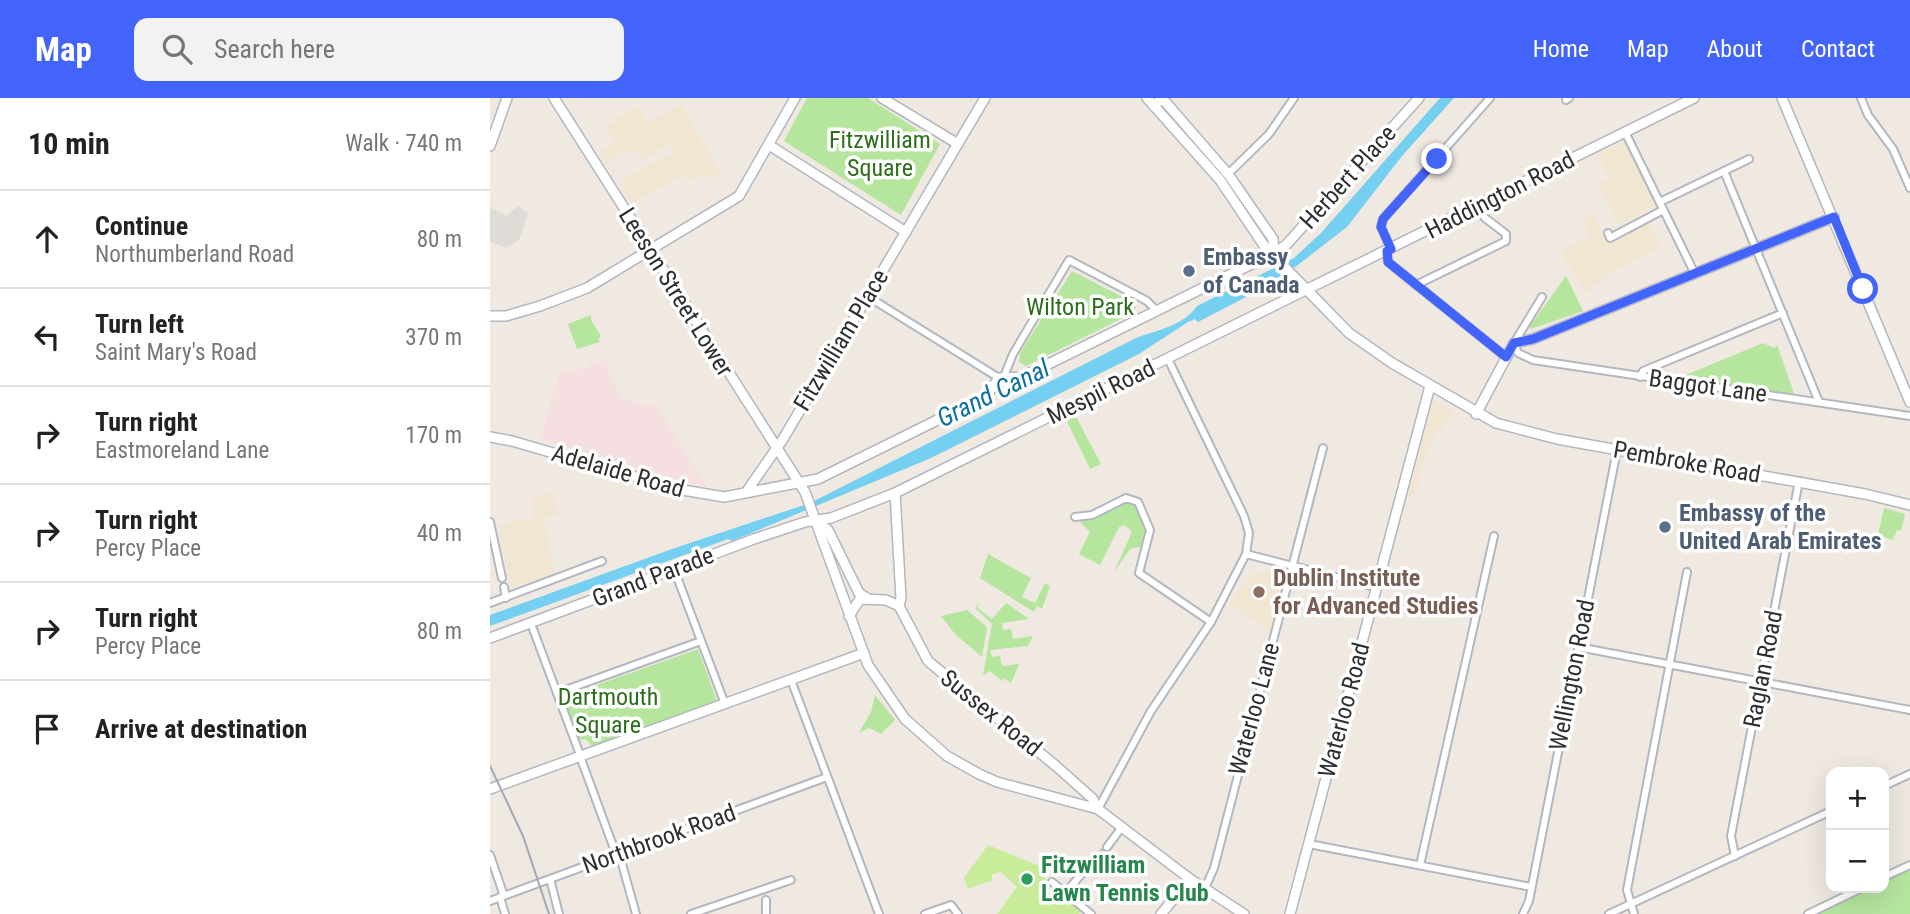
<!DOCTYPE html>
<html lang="en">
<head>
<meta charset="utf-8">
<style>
  :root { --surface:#fff; --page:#f2f2f2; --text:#222; --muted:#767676; --line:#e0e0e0; --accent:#4264fb }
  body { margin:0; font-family:"Roboto Condensed",sans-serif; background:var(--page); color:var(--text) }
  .controls { position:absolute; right:21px; bottom:21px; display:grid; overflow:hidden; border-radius:14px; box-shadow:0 7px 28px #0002 }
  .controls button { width:63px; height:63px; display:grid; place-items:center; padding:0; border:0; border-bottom:2px solid var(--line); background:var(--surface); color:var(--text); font:35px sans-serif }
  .stop { position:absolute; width:21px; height:21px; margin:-16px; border:5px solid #4264fb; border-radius:50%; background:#fff }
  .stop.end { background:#4264fb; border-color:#fff; box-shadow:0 2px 7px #0008 }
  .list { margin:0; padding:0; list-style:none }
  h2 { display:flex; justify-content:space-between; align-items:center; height:91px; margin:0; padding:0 28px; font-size:30px }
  h2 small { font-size:23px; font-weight:400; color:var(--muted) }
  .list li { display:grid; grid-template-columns:46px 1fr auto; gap:21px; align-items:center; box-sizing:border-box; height:98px; padding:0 28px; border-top:2px solid var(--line) }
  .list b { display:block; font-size:26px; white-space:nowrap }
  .list p { margin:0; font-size:23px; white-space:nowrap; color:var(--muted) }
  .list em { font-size:23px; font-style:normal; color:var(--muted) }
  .icon { flex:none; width:38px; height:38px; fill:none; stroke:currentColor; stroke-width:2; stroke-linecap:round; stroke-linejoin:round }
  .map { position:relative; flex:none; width:1420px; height:816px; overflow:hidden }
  header { display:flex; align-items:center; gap:42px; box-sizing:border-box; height:98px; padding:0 35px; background:var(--accent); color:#fff }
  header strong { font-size:33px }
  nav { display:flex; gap:38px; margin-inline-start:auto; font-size:24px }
  .search { width:490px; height:63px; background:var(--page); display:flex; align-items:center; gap:18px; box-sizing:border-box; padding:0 24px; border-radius:14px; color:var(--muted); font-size:26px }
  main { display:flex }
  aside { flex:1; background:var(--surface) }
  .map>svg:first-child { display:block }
  .education { fill:#f0e6d1 }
  .medical { fill:#f5dfe0 }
  .green { fill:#b6e59e }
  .pitch { fill:#c9ec9a }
  .plaza { fill:#dfdcd8 }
  .water { fill:#75cff0 }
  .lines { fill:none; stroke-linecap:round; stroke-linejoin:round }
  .street-tunnel { stroke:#c8c4bd; stroke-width:6; stroke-dasharray:6 3; stroke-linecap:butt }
  .street-casing { stroke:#b4b7c1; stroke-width:10 }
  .secondary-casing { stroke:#b4b7c1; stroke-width:12 }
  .street { stroke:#fff; stroke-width:6 }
  .secondary { stroke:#fff; stroke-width:9 }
  .tram { stroke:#a3a6b8; stroke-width:2 }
  .route { stroke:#4264fb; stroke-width:9 }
  .service-dot { fill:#5c6f8a; stroke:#fff; stroke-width:2.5 }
  .education-dot { fill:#8d6e63; stroke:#fff; stroke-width:2.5 }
  .leisure-dot { fill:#2e9e5b; stroke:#fff; stroke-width:2.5 }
  .labels { text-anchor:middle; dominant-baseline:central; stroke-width:7; stroke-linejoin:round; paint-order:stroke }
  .park-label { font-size:24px; fill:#2c6e1b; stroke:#fff }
  .street-label { font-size:24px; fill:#2e2e2e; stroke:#fff }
  .service-label { font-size:24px; font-weight:bold; fill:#4e5e75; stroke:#fff; text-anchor:start }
  .education-label { font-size:24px; font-weight:bold; fill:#785e54; stroke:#fff; text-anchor:start }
  .leisure-label { font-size:24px; font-weight:bold; fill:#27864d; stroke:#fff; text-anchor:start }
  .water-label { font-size:26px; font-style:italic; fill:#0d6fa3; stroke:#fff }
</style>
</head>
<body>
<header>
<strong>Map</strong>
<div class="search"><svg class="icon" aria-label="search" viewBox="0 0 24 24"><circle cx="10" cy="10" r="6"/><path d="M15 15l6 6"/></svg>Search here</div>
<nav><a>Home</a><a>Map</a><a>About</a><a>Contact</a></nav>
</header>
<main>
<aside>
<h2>10 min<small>Walk · 740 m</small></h2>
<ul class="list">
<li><svg class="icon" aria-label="ahead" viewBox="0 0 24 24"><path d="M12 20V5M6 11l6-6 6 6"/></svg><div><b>Continue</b><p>Northumberland Road</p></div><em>80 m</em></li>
<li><svg class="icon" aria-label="left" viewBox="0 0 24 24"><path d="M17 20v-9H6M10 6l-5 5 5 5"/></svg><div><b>Turn left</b><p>Saint Mary's Road</p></div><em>370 m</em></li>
<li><svg class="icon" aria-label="right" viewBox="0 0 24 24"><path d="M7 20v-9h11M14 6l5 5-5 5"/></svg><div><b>Turn right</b><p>Eastmoreland Lane</p></div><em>170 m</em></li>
<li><svg class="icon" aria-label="right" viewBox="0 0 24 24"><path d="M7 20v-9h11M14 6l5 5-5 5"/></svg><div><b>Turn right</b><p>Percy Place</p></div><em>40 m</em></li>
<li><svg class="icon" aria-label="right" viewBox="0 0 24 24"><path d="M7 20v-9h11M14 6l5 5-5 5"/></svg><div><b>Turn right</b><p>Percy Place</p></div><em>80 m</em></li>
<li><svg class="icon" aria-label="arrive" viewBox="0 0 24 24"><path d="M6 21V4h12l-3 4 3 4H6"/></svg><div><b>Arrive at destination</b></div></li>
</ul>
</aside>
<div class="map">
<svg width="1420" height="816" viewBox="0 0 1420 816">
  <rect width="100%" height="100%" fill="#efe9e1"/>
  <g class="education">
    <polygon points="191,6 231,75 221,82 215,73 198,84 193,76 143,106 129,86 177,56 180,60 185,57 178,46 154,62 146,51 137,57 134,53 116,66 109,54 125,45 115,29 148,9 157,24"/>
    <polygon points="1135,43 1167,109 1130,128 1107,86 1119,80 1107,56"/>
    <polygon points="1103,116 1118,144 1158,123 1171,148 1121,174 1095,195 1071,154 1100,137 1092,122"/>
    <polygon points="943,303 965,314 947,336 937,353 923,402 918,399"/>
    <polygon points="64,394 68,417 54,421 65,476 23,489 19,485 9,427 41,421 45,417 42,398"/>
    <polygon points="777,473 796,478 780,534 739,506 756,482 764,476"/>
  </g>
  <polygon class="medical" points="116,262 120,279 132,300 160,309 165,305 217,390 50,341 70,274 101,269 100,265"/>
  <g class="green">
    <polygon points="317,0 378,0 450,46 411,117 294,43"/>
    <polygon points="582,173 644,205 646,210 641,216 536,268 529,264 530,255"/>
    <polygon points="1076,178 1093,213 1041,231 1040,228"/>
    <polygon points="101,217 101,222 111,238 108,241 110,244 87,251 78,226"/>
    <polygon points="1273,245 1284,250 1287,247 1305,298 1186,281"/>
    <polygon points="584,315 611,366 600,371 575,319"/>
    <path d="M636,402C656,409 658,431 653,448L640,451L624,474L642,434L635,427L629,429L610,467L589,456L600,434L590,424Z"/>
    <polygon points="1394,410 1415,416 1411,433 1407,432 1403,442 1388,437"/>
    <polygon points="498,456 541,480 532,499 545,505 555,485 560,488 552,511 547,508 544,514 490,480"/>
    <polygon points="490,503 487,509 502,521 516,505 539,521 512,525 513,532 521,531 523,541 543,538 538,548 500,552 502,559 510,558 512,568 529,566 521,585 514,580 512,583 500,573 493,577 502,526 485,510"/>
    <polygon points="477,512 497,529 492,559 465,536 451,518"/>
    <polygon points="208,551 227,603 102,648 97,642 88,641 73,599"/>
    <polygon points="385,597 405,622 391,636 379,630 369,635 381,614"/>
    <polygon points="1420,770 1420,816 1324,816 1379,790 1394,790 1394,783"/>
  </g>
  <polygon class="pitch" points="498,747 554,770 552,778 592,812 589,816 507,816 527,789 511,774 501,777 503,782 478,791 474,780"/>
  <polygon class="plaza" points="28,108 38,115 29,142 16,150 0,144 0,109 16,118"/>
  <path class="water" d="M950,0H964L912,58L857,129L787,183L708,224L705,221L698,224L649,256L441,360L242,443L238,441L0,528V517L182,451L320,405L648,239C669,232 694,227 707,208L804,160L831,135Z"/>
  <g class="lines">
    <polyline class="street-tunnel" points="604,762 617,749"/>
    <defs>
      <g id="street">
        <polyline points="1371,0 1378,17 1403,51 1420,90"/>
        <polyline points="1076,2 1079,0"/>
        <polyline points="1135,34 1205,176"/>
        <polyline points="1234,73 1329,304"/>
        <polyline points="737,77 779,36 804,0"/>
        <polyline points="1170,104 1259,61"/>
        <polyline points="1118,135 1120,140 1173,112"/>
        <polyline points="901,151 891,129 893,121 1000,0"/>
        <polyline points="897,153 898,164 1016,259"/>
        <polyline points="926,187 1016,143 1016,136 995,120 988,108"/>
        <polyline points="377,198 509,280"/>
        <polyline points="1052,199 1024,245 1028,255 1043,262 1420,318"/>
        <polyline points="1150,279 1153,273 1293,215"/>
        <polyline points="513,281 523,256 579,162 657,203 666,212"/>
        <polyline points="585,419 602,417 636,400 648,404 660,432 649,475 721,524"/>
        <polyline points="0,424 12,480"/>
        <polyline points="756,456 885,489"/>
        <polyline points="187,479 235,606"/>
        <polyline points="14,489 16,500"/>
        <polyline points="0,505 112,463"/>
        <polyline points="43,531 89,654"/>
        <polyline points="1088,549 1420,612"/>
        <polyline points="301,582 389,816"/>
        <polyline points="67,595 211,543"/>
        <polyline points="91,661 126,756"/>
        <polyline points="1394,688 1420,676"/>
        <polyline points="608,711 661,613 721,524 756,456 759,435 754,418 678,261"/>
        <polyline points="819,746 1041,789"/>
        <polyline points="617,749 632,729"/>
        <polyline points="129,755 146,816"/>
        <polyline points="0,757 14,798"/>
        <polyline points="1245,758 1241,738 1309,383"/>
        <polyline points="930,767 1004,438"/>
        <polyline points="1394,779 1420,767"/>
        <polyline points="60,781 69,816"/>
        <polyline points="562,784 601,816"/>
        <polyline points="715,790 724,770 833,350"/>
        <polyline points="575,795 604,762"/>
        <polyline points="10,799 15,816"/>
        <polyline points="276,802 276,816"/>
        <polyline points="0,803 337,679"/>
        <polyline points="201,816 301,782"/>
        <polyline points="435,816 461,807 468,816"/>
        <polyline points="1033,816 1039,803 1127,352"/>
        <polyline points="1119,816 1341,713"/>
        <polyline points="1144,816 1137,792 1197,474"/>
        <polyline points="1318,816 1372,790"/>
      </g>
      <g id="secondary">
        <polyline points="64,0 315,394 378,567 415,621 457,658 489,676 507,684 608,711 700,781 754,816"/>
        <polyline points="392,0 468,46"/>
        <polyline points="657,0 730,82 775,149 859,235 902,265 1006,325 1067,341 1375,396 1420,407"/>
        <polyline points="1292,0 1420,304"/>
        <polyline points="664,8 672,0 738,76 783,141 784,155"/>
        <polyline points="279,47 416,134"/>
        <polyline points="0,48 17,0"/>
        <polyline points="0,218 16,218 50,208 97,190 249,98 305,0"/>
        <polyline points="986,316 1024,245 1043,241 1344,119"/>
        <polyline points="0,339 22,343 187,391 234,399 328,381 496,298 509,280 532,279 784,155 796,147 929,0"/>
        <polyline points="257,393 293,341 495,0"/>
        <polyline points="405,395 411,500 409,508"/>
        <polyline points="328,424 338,432 369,495 377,500"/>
        <polyline points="409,508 438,563 566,668 602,700 608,711"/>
        <polyline points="359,518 370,501 396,502 409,508"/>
        <polyline points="0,540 264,441 315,424 341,420 405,395 1204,0"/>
        <polyline points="0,691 374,555"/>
        <polyline points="671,816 700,781"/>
        <polyline points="800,816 940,288"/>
      </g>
    </defs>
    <use href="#street" class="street-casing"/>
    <use href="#secondary" class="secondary-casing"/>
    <use href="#street" class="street"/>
    <use href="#secondary" class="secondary"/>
    <polyline class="tram" points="0,668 33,738 59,816"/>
  </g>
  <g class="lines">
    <polyline class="route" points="947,61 893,121 891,129 901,151 897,153 898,164 1016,259 1024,245 1043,241 1344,119 1373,191"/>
  </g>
  <g class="service-dot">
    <circle cx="699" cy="173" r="7"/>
    <circle cx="1175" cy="429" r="7"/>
  </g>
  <circle class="education-dot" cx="769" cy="494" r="7"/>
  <circle class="leisure-dot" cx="537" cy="781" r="7"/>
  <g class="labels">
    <g class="park-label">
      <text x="390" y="42">Fitzwilliam<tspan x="390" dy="28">Square</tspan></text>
      <text x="590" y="209">Wilton Park</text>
      <text x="118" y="599">Dartmouth<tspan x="118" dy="28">Square</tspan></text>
    </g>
    <g class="street-label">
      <text transform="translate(858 79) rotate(-48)">Herbert Place</text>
      <text transform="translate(1010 97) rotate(-27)">Haddington Road</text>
      <text transform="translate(186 194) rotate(58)">Leeson Street Lower</text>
      <text transform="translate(351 242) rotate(-59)">Fitzwilliam Place</text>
      <text transform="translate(1218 288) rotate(8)">Baggot Lane</text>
      <text transform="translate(611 294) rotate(-26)">Mespil Road</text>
      <text transform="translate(1197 364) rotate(10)">Pembroke Road</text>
      <text transform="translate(128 373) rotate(16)">Adelaide Road</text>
      <text transform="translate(163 479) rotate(-21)">Grand Parade</text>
      <text transform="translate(1273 571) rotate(-79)">Raglan Road</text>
      <text transform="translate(1082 577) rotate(-79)">Wellington Road</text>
      <text transform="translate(764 611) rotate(-75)">Waterloo Lane</text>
      <text transform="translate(854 612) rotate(-75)">Waterloo Road</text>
      <text transform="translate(501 615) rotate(39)">Sussex Road</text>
      <text transform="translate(169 741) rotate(-20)">Northbrook Road</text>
    </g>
    <g class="service-label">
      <text x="713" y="159">Embassy<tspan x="713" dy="28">of Canada</tspan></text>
      <text x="1189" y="415">Embassy of the<tspan x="1189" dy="28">United Arab Emirates</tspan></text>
    </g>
    <g class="education-label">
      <text x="783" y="480">Dublin Institute<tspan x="783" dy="28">for Advanced Studies</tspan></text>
    </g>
    <g class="leisure-label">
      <text x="551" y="767">Fitzwilliam<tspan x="551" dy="28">Lawn Tennis Club</tspan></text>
    </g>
    <g class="water-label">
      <text transform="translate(503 295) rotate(-26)">Grand Canal</text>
    </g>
  </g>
</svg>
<div class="controls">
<button>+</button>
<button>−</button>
</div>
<div class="stop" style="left:1373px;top:191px"></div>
<div class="stop end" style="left:947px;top:61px"></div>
</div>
</main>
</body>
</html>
